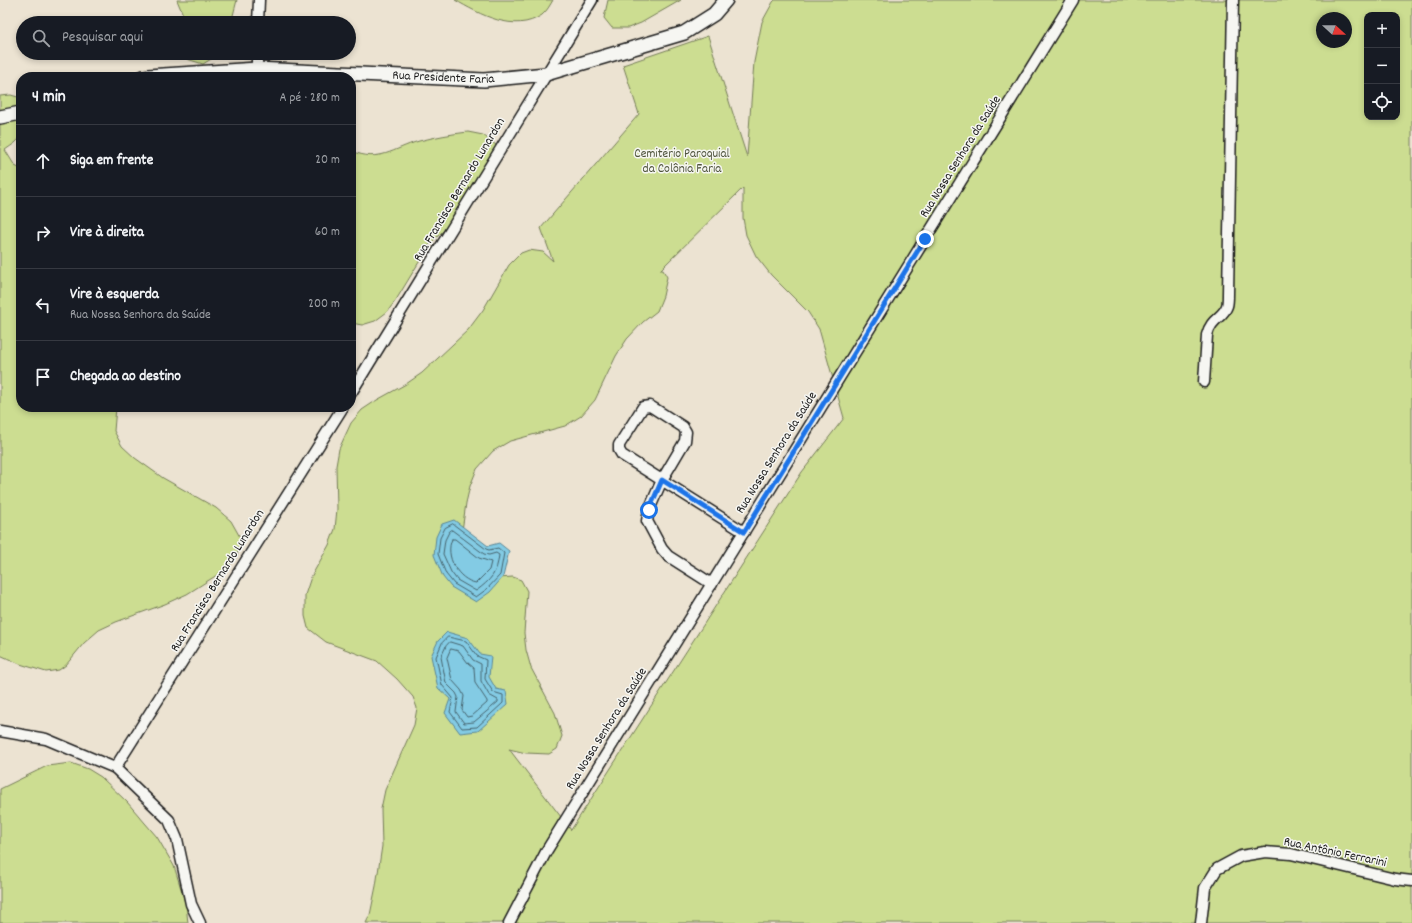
<!DOCTYPE html>
<html lang="pt">
<head>
<meta charset="utf-8">
<style>
  :root { --surface:#171b24; --page:#242831; --text:#f1f3f6; --muted:#9ea1a6; --line:#363941 }
  body { margin:0; font-family:Dekko,sans-serif; background:var(--page); color:var(--text) }
  .controls { position:absolute; right:12px; top:12px; display:grid; overflow:hidden; border-radius:8px; box-shadow:0 2px 6px #0003 }
  .controls button { width:36px; height:36px; display:grid; place-items:center; padding:0; border:0; border-bottom:1px solid var(--line); background:var(--surface); color:var(--text); font:20px sans-serif }
  .compass { position:absolute; left:1316px; top:12px; width:36px; height:36px; border-radius:50%; background:var(--surface); box-shadow:0 2px 6px #0003; rotate:111deg }
  .stop { position:absolute; width:12px; height:12px; margin:-9px; border:3px solid #1a73e8; border-radius:50%; background:#fff }
  .stop.end { background:#1a73e8; border-color:#fff; box-shadow:0 1px 4px #0008 }
  .list { margin:0; padding:0; list-style:none }
  h2 { display:flex; justify-content:space-between; align-items:center; height:52px; margin:0; padding:0 16px; font-size:17px }
  h2 small { font-size:13px; font-weight:400; color:var(--muted) }
  .list li { display:grid; grid-template-columns:26px 1fr auto; gap:12px; align-items:center; box-sizing:border-box; height:72px; padding:0 16px; border-top:1px solid var(--line) }
  .list b { display:block; font-size:15px; white-space:nowrap }
  .list p { margin:0; font-size:13px; white-space:nowrap; color:var(--muted) }
  .list em { font-size:13px; font-style:normal; color:var(--muted) }
  .icon { flex:none; width:22px; height:22px; fill:none; stroke:currentColor; stroke-width:2; stroke-linecap:round; stroke-linejoin:round }
  .map { position:relative; flex:none; width:1412px; height:923px; overflow:hidden }
  .search { position:absolute; background:var(--surface); box-shadow:0 2px 6px #0003; left:16px; top:16px; width:340px; height:44px; display:flex; align-items:center; gap:10px; box-sizing:border-box; padding:0 14px; border-radius:22px; color:var(--muted); font-size:15px }
  .panel { position:absolute; background:var(--surface); box-shadow:0 2px 6px #0003; left:16px; top:72px; width:340px; height:340px; border-radius:16px }
  .map>svg:first-child { display:block }
  .green { fill:#ccdd91; stroke:#747c56; fill-rule:evenodd }
  .water { fill:#83cbe4; stroke:#5a8594 }
  .lines { fill:none; stroke-linecap:round; stroke-linejoin:round }
  .shore { stroke:#45626c; stroke-width:1 }
  .minor-casing { stroke:#1c1c1c; stroke-width:13 }
  .tertiary-casing { stroke:#1c1c1c; stroke-width:16 }
  .minor { stroke:#f6f6f2; stroke-width:10 }
  .tertiary { stroke:#f6f6f2; stroke-width:13 }
  .route { stroke:#1a73e8; stroke-width:5 }
  .labels { text-anchor:middle; dominant-baseline:central; stroke-width:3; stroke-linejoin:round; paint-order:stroke }
  .street-label { font-size:13px; fill:#1c1c1c; stroke:#f6f6f2 }
  .park-label { font-size:13px; fill:#51563f; stroke:#f6f6f2 }
</style>
</head>
<body>
<div class="map">
<svg width="1412" height="923" viewBox="0 0 1412 923">
  <rect width="100%" height="100%" fill="#ece3d2"/>
  <filter id="ink" filterUnits="userSpaceOnUse"><feTurbulence type="fractalNoise" baseFrequency=".025" numOctaves="2"/><feDisplacementMap in="SourceGraphic" scale="8" xChannelSelector="R" yChannelSelector="G"/><feConvolveMatrix kernelMatrix="1 2 1 2 8 2 1 2 1" color-interpolation-filters="sRGB"/></filter>
  <g filter="url(#ink)">
    <g class="green">
      <polygon points="177,0 237,0 231,23 184,23 184,17"/>
      <path d="M455,0H553C550,5 547,11 542,15C515,34 479,14 455,0Z"/>
      <polygon points="608,0 681,0 641,23 628,28 612,28 604,18"/>
      <path d="M775,0H1412V923H366L370,915L376,886L382,846L381,809L385,790L414,725L417,708L413,697L397,679L377,661L326,642L308,628L305,616V595L311,577L329,545L335,529L337,509L336,466L339,449L351,423L362,410L377,400L406,384L422,373L468,330L483,310L509,265L521,253L529,250L543,252L553,261L541,228L639,114L623,65L708,36L747,157L754,62L762,22L773,2ZM1367,15H1397V117H1367ZM1322,18H1346V42H1322ZM743,188V218L746,235L756,256L771,275L808,312L819,329L844,418L802,472L571,830L509,749L526,753L549,754L557,749L562,736L555,713L531,668L526,650L524,633L527,591L521,580L513,577L484,579L461,538L466,503L470,486L477,469L493,451L510,441L565,426L581,416L595,400L616,356L627,339L643,322L657,311L663,296L667,277L663,270H660Z"/>
      <polygon points="186,53 218,53 216,56 203,64 187,59"/>
      <polygon points="11,95 21,98 21,137 15,143 5,150 15,166 21,169 21,407 116,407 114,431 122,446 135,458 163,478 216,508 231,521 240,537 237,557 225,570 187,594 165,604 116,622 99,630 84,643 66,665 59,670 46,672 20,664 0,655 0,96"/>
      <path d="M468,132L483,135L496,145L497,154L445,229L430,244L396,300L387,312L375,321L362,325L351,323V151C380,163 392,149 419,141C435,137 451,134 468,132Z"/>
      <polygon points="71,763 88,769 101,777 127,802 157,837 174,866 186,905 188,923 0,923 0,789 47,766"/>
    </g>
    <g class="water">
      <polygon points="454,520 488,546 499,543 509,551 503,577 490,592 476,602 451,587 443,577 434,555 436,537 442,524"/>
      <polygon points="447,632 468,638 480,654 491,656 489,677 496,689 506,691 508,704 478,731 460,733 445,713 450,699 438,688 431,656 438,641"/>
    </g>
    <g class="lines">
      <g class="shore">
        <polygon points="453,524 486,549 489,550 498,548 504,553 500,575 487,589 476,597 454,584 446,574 438,554 440,538 445,528"/>
        <path d="M452,530L484,554L489,555L496,553L499,555C497,573 491,580 476,591L457,580L451,572L443,554L445,540L449,532Z"/>
        <path d="M452,539H455L479,558L491,562L489,570L476,583C458,580 444,556 452,539Z"/>
        <polygon points="448,637 466,641 477,656 486,660 485,679 493,692 503,695 503,703 477,727 462,728 450,712 453,698 442,685 436,657 442,643"/>
        <polygon points="450,642 463,646 473,660 481,664 481,681 489,695 498,700 498,702 474,722 464,723 456,712 458,697 456,693 446,683 441,657 446,646"/>
        <polygon points="451,649 459,651 468,663 474,668 475,683 487,701 487,703 472,716 467,717 462,710 464,696 461,690 452,680 447,658"/>
      </g>
      <defs>
        <g id="minor">
          <polyline points="258,23 259,0"/>
          <polyline points="257,69 257,53"/>
          <path d="M1204,382L1207,335C1211,318 1223,318 1227,306C1228,303 1228,298 1228,294L1233,0"/>
          <polyline points="351,393 592,0"/>
          <polyline points="712,584 668,556 662,549 647,521 649,510 662,480 685,441 686,432 683,427 655,409 650,406 643,407 619,445 619,450 622,455 744,532"/>
          <polyline points="0,731 46,739 115,768 169,820 177,839 191,904 200,923"/>
          <polyline points="115,768 343,407"/>
          <polyline points="509,923 547,850 1073,0"/>
          <polyline points="1201,923 1205,888 1217,869 1241,856 1265,852 1291,854 1395,879 1412,881"/>
        </g>
        <g id="tertiary">
          <path id="s1" d="M143,77L148,76L257,69L484,80L546,74L684,33L714,14L726,0"/>
          <polyline points="0,117 21,113"/>
        </g>
      </defs>
      <use href="#minor" class="minor-casing"/>
      <use href="#tertiary" class="tertiary-casing"/>
      <use href="#minor" class="minor"/>
      <use href="#tertiary" class="tertiary"/>
    </g>
  </g>
  <g class="lines" filter="url(#ink)">
    <polyline class="route" points="649,510 662,480 744,532 925,239"/>
  </g>
  <g class="labels">
    <g class="street-label">
      <text stroke="none"><textPath href="#s1" startOffset="301">Rua Presidente Faria</textPath></text>
      <text transform="translate(961 157) rotate(-58)">Rua Nossa Senhora da Saúde</text>
      <text transform="translate(460 190) rotate(-59)">Rua Francisco Bernardo Lunardon</text>
      <text transform="translate(777 453) rotate(-58)">Rua Nossa Senhora da Saúde</text>
      <text transform="translate(218 581) rotate(-58)">Rua Francisco Bernardo Lunardon</text>
      <text transform="translate(607 729) rotate(-58)">Rua Nossa Senhora da Saúde</text>
      <text transform="translate(1335 853) rotate(12)">Rua Antônio Ferrarini</text>
    </g>
    <g class="park-label">
      <text x="682" y="154">Cemitério Paroquial<tspan x="682" dy="15">da Colônia Faria</tspan></text>
    </g>
  </g>
</svg>
<div class="controls">
<button>+</button>
<button>−</button>
<button><svg class="icon" aria-label="locate" viewBox="0 0 24 24"><circle cx="12" cy="12" r="6"/><path d="M12 2v4M12 18v4M2 12h4M18 12h4"/></svg></button>
</div>
<svg class="compass" viewBox="-18 -18 36 36"><path d="M0-13l5 13h-10z" fill="#e53935"/><path d="M0 13l5-13h-10z" fill="#9ea1a6"/></svg>
<div class="stop" style="left:649px;top:510px"></div>
<div class="stop end" style="left:925px;top:239px"></div>
<div class="search"><svg class="icon" aria-label="search" viewBox="0 0 24 24"><circle cx="10" cy="10" r="6"/><path d="M15 15l6 6"/></svg>Pesquisar aqui</div>
<section class="panel">
<h2>4 min<small>A pé · 280 m</small></h2>
<ul class="list">
<li><svg class="icon" aria-label="ahead" viewBox="0 0 24 24"><path d="M12 20V5M6 11l6-6 6 6"/></svg><div><b>Siga em frente</b></div><em>20 m</em></li>
<li><svg class="icon" aria-label="right" viewBox="0 0 24 24"><path d="M7 20v-9h11M14 6l5 5-5 5"/></svg><div><b>Vire à direita</b></div><em>60 m</em></li>
<li><svg class="icon" aria-label="left" viewBox="0 0 24 24"><path d="M17 20v-9H6M10 6l-5 5 5 5"/></svg><div><b>Vire à esquerda</b><p>Rua Nossa Senhora da Saúde</p></div><em>200 m</em></li>
<li><svg class="icon" aria-label="arrive" viewBox="0 0 24 24"><path d="M6 21V4h12l-3 4 3 4H6"/></svg><div><b>Chegada ao destino</b></div></li>
</ul>
</section>
</div>
</body>
</html>
